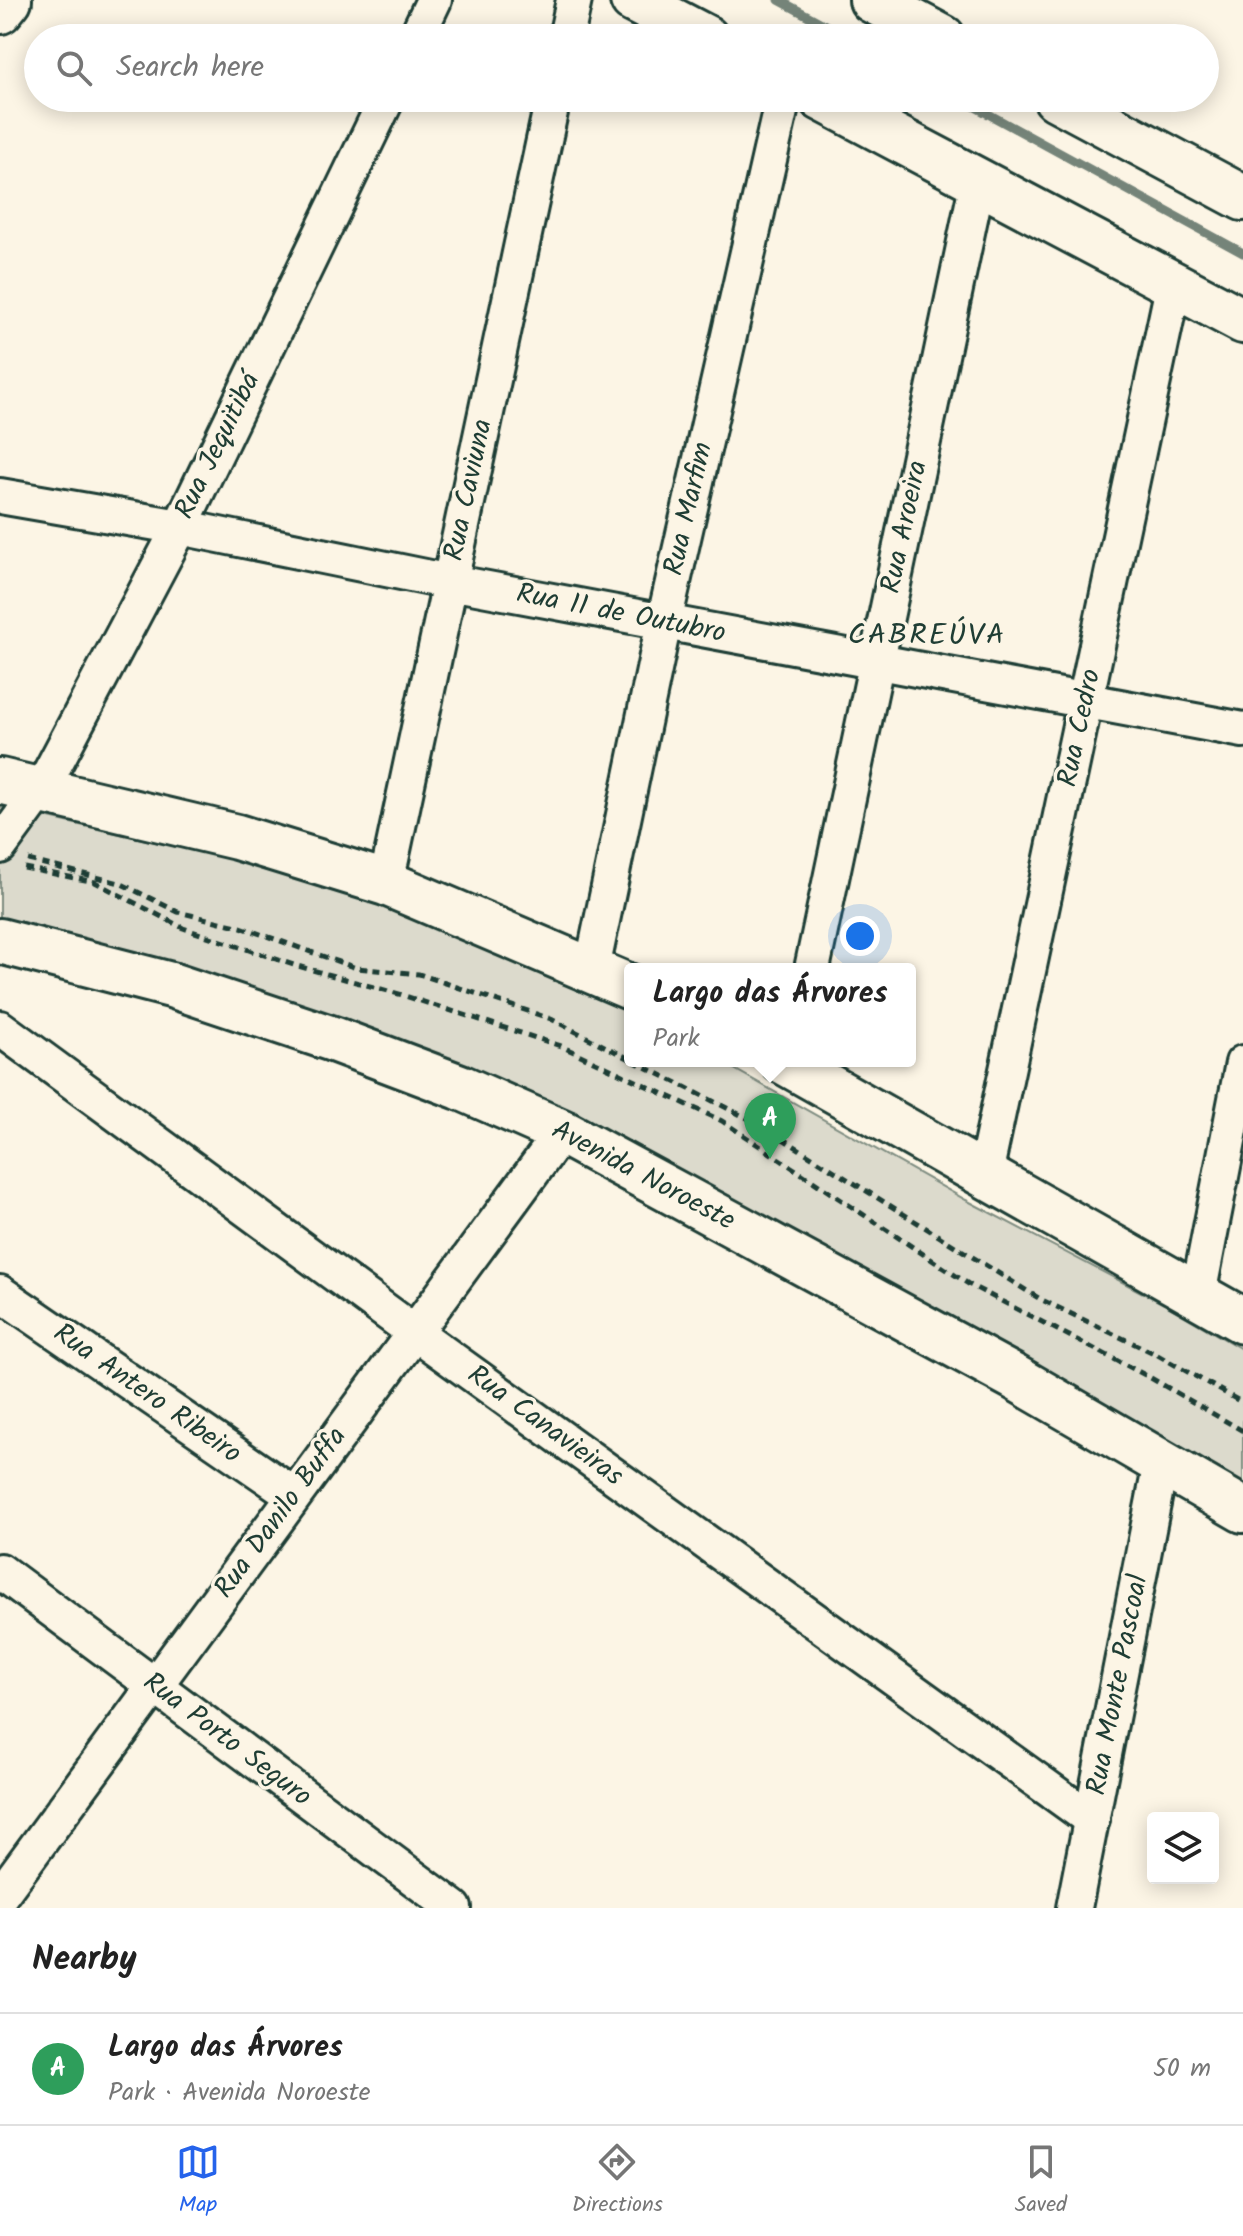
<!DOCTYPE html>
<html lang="en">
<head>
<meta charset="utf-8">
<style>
  :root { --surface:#fff; --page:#f2f2f2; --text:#222; --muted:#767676; --line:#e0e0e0; --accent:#2563eb }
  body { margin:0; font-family:Kalam,sans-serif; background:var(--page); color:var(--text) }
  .controls { position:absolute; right:24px; bottom:24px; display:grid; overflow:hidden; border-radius:8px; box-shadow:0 4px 20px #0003 }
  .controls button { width:72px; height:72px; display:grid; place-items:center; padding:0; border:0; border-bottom:2px solid var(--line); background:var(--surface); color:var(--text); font:40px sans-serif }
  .you { position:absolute; left:860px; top:936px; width:28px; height:28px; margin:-20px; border:6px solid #fff; border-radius:50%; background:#1a73e8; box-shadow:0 0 0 12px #1a73e833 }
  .badge { display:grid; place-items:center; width:52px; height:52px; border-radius:50%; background:var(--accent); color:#fff; font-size:26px; font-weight:700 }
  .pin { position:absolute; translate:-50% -66px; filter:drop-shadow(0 2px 4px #0008) }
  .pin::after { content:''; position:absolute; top:42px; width:28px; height:24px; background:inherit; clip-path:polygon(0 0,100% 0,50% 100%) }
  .popup { position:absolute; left:624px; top:963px; width:292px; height:104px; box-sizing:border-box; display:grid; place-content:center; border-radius:8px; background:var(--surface); filter:drop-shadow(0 2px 6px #0005); font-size:26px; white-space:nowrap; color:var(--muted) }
  .popup b { font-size:30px; color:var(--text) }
  .popup::after { content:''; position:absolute; left:50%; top:100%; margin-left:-16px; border:16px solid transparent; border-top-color:var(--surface) }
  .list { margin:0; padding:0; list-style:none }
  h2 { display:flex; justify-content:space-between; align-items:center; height:104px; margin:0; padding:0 32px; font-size:34px }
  h2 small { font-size:26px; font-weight:400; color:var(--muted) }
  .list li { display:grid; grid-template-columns:52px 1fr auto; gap:24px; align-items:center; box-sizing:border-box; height:112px; padding:0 32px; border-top:2px solid var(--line) }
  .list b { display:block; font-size:30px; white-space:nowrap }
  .list p { margin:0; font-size:26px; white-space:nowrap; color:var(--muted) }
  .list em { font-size:26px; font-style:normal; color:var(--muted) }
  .icon { flex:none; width:44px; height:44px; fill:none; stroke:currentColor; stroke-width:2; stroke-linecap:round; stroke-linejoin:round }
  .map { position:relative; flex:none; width:1243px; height:1908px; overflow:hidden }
  .search { position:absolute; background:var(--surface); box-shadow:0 4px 20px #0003; left:24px; right:24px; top:24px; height:88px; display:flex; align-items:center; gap:20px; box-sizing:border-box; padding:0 28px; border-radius:44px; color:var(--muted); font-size:30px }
  .sheet { height:216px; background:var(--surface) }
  nav { display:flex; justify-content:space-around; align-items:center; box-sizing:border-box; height:112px; border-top:2px solid var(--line); background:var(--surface); font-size:22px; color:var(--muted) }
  nav a { display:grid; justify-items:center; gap:4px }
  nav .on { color:var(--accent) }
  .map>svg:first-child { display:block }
  .green { fill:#dcdacc; stroke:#7e8c80; stroke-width:2 }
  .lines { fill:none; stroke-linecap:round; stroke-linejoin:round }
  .stream { stroke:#758479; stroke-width:9 }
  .minor-casing { stroke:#1f3d34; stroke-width:40 }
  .secondary-casing { stroke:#1f3d34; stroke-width:50 }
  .primary-casing { stroke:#1f3d34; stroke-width:50 }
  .path { stroke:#1f3d34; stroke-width:5; stroke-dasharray:8 6; stroke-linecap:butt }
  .minor { stroke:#fcf5e5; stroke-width:34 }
  .secondary { stroke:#fcf5e5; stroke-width:44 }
  .primary { stroke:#fcf5e5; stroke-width:44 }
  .labels { text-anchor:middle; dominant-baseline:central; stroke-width:7; stroke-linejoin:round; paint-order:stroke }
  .street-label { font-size:28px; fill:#1f3d34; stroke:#fcf5e5 }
  .neighbourhood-label { font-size:30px; letter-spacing:2px; fill:#1f3d34; stroke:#fcf5e5 }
</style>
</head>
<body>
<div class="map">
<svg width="1243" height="1908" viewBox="0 0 1243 1908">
  <rect width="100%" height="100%" fill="#fcf5e5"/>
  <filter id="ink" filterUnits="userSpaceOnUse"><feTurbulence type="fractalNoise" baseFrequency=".0125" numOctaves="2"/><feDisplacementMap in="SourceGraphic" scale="16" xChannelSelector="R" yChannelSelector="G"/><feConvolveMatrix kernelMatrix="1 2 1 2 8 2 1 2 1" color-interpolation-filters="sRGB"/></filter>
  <g filter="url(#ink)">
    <polygon class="green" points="0,807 218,856 378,897 570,974 630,1009 630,1061 720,1061 966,1200 1164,1304 1243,1350 1243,1491 573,1118 0,922"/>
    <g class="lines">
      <g class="stream">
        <polyline points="779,0 849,38"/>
        <polyline points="959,98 1243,253"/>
      </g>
      <defs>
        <g id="minor">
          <polyline points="416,38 434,0"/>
          <polyline points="566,38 574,0"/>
          <polyline points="0,496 180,527 450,582 1243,730"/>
          <polyline points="0,846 41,790 180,527 387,98"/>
          <polyline points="386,883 553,98"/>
          <polyline points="592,969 664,622 783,98"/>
          <polyline points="812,969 978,180"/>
          <polyline points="0,1028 414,1332 1092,1820"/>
          <polyline points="985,1174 1174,282"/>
          <polyline points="0,1293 294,1495"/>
          <polyline points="1198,1295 1243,1063"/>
          <polyline points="0,1571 454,1908"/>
          <polyline points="0,1896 562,1132"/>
          <polyline points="1074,1908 1161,1463"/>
        </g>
        <g id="secondary">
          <polyline points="0,11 9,0"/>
          <polyline points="0,781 237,837 386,883 630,987"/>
          <polyline points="0,941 171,985 333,1039 460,1087 562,1132 1014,1377 1243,1510"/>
          <polyline points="783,1061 1243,1321"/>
        </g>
        <g id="primary">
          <polyline points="633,0 706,38"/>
          <polyline points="872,0 943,38"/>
          <polyline points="821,98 1243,321"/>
          <polyline points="1056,98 1243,198"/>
        </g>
      </defs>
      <use href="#minor" class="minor-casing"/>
      <use href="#secondary" class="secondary-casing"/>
      <use href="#primary" class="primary-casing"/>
      <g class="path">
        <polyline points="28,860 120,883 178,912 241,927 356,968 419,974 551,1019 630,1059"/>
        <polyline points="24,868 95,882 183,928 294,965 399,994 561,1046 722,1121 970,1285 1149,1377 1243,1431"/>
        <polyline points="633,1061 759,1124 1040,1299 1154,1353 1243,1403"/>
      </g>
      <use href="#minor" class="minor"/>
      <use href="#secondary" class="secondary"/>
      <use href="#primary" class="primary"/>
    </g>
  </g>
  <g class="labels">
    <g class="street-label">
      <text transform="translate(218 446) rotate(-64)">Rua Jequitibá</text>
      <text transform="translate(469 490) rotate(-78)">Rua Caviuna</text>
      <text transform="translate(689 509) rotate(-77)">Rua Marfim</text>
      <text transform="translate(905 527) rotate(-78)">Rua Aroeira</text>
      <text transform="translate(621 614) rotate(11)">Rua 11 de Outubro</text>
      <text transform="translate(1080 728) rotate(-78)">Rua Cedro</text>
      <text transform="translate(643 1176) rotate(28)">Avenida Noroeste</text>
      <text transform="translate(147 1394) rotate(35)">Rua Antero Ribeiro</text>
      <text transform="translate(545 1426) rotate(36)">Rua Canavieiras</text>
      <text transform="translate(281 1513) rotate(-54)">Rua Danilo Buffa</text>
      <text transform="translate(1118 1685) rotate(-79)">Rua Monte Pascoal</text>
      <text transform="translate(227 1740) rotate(37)">Rua Porto Seguro</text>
    </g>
    <g class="neighbourhood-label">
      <text x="927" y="636">CABREÚVA</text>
    </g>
  </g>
</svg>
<div class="controls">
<button><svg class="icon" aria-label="layers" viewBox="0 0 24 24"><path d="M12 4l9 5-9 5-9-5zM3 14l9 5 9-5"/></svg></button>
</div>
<div class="you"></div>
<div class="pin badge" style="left:770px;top:1159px;background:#2e9e5b">A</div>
<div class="popup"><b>Largo das Árvores</b>Park</div>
<div class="search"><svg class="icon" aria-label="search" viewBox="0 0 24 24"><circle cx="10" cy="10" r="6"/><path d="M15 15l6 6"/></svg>Search here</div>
</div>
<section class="sheet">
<h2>Nearby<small></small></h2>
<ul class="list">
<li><span class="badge" style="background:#2e9e5b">A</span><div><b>Largo das Árvores</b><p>Park · Avenida Noroeste</p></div><em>50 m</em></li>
</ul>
</section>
<nav>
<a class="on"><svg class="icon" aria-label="map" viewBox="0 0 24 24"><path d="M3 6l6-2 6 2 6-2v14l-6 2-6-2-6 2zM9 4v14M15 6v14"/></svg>Map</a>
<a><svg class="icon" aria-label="directions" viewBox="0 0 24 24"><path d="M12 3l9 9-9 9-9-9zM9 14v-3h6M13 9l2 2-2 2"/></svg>Directions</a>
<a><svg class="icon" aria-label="saved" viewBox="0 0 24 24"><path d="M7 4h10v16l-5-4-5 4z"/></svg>Saved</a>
</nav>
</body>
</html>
